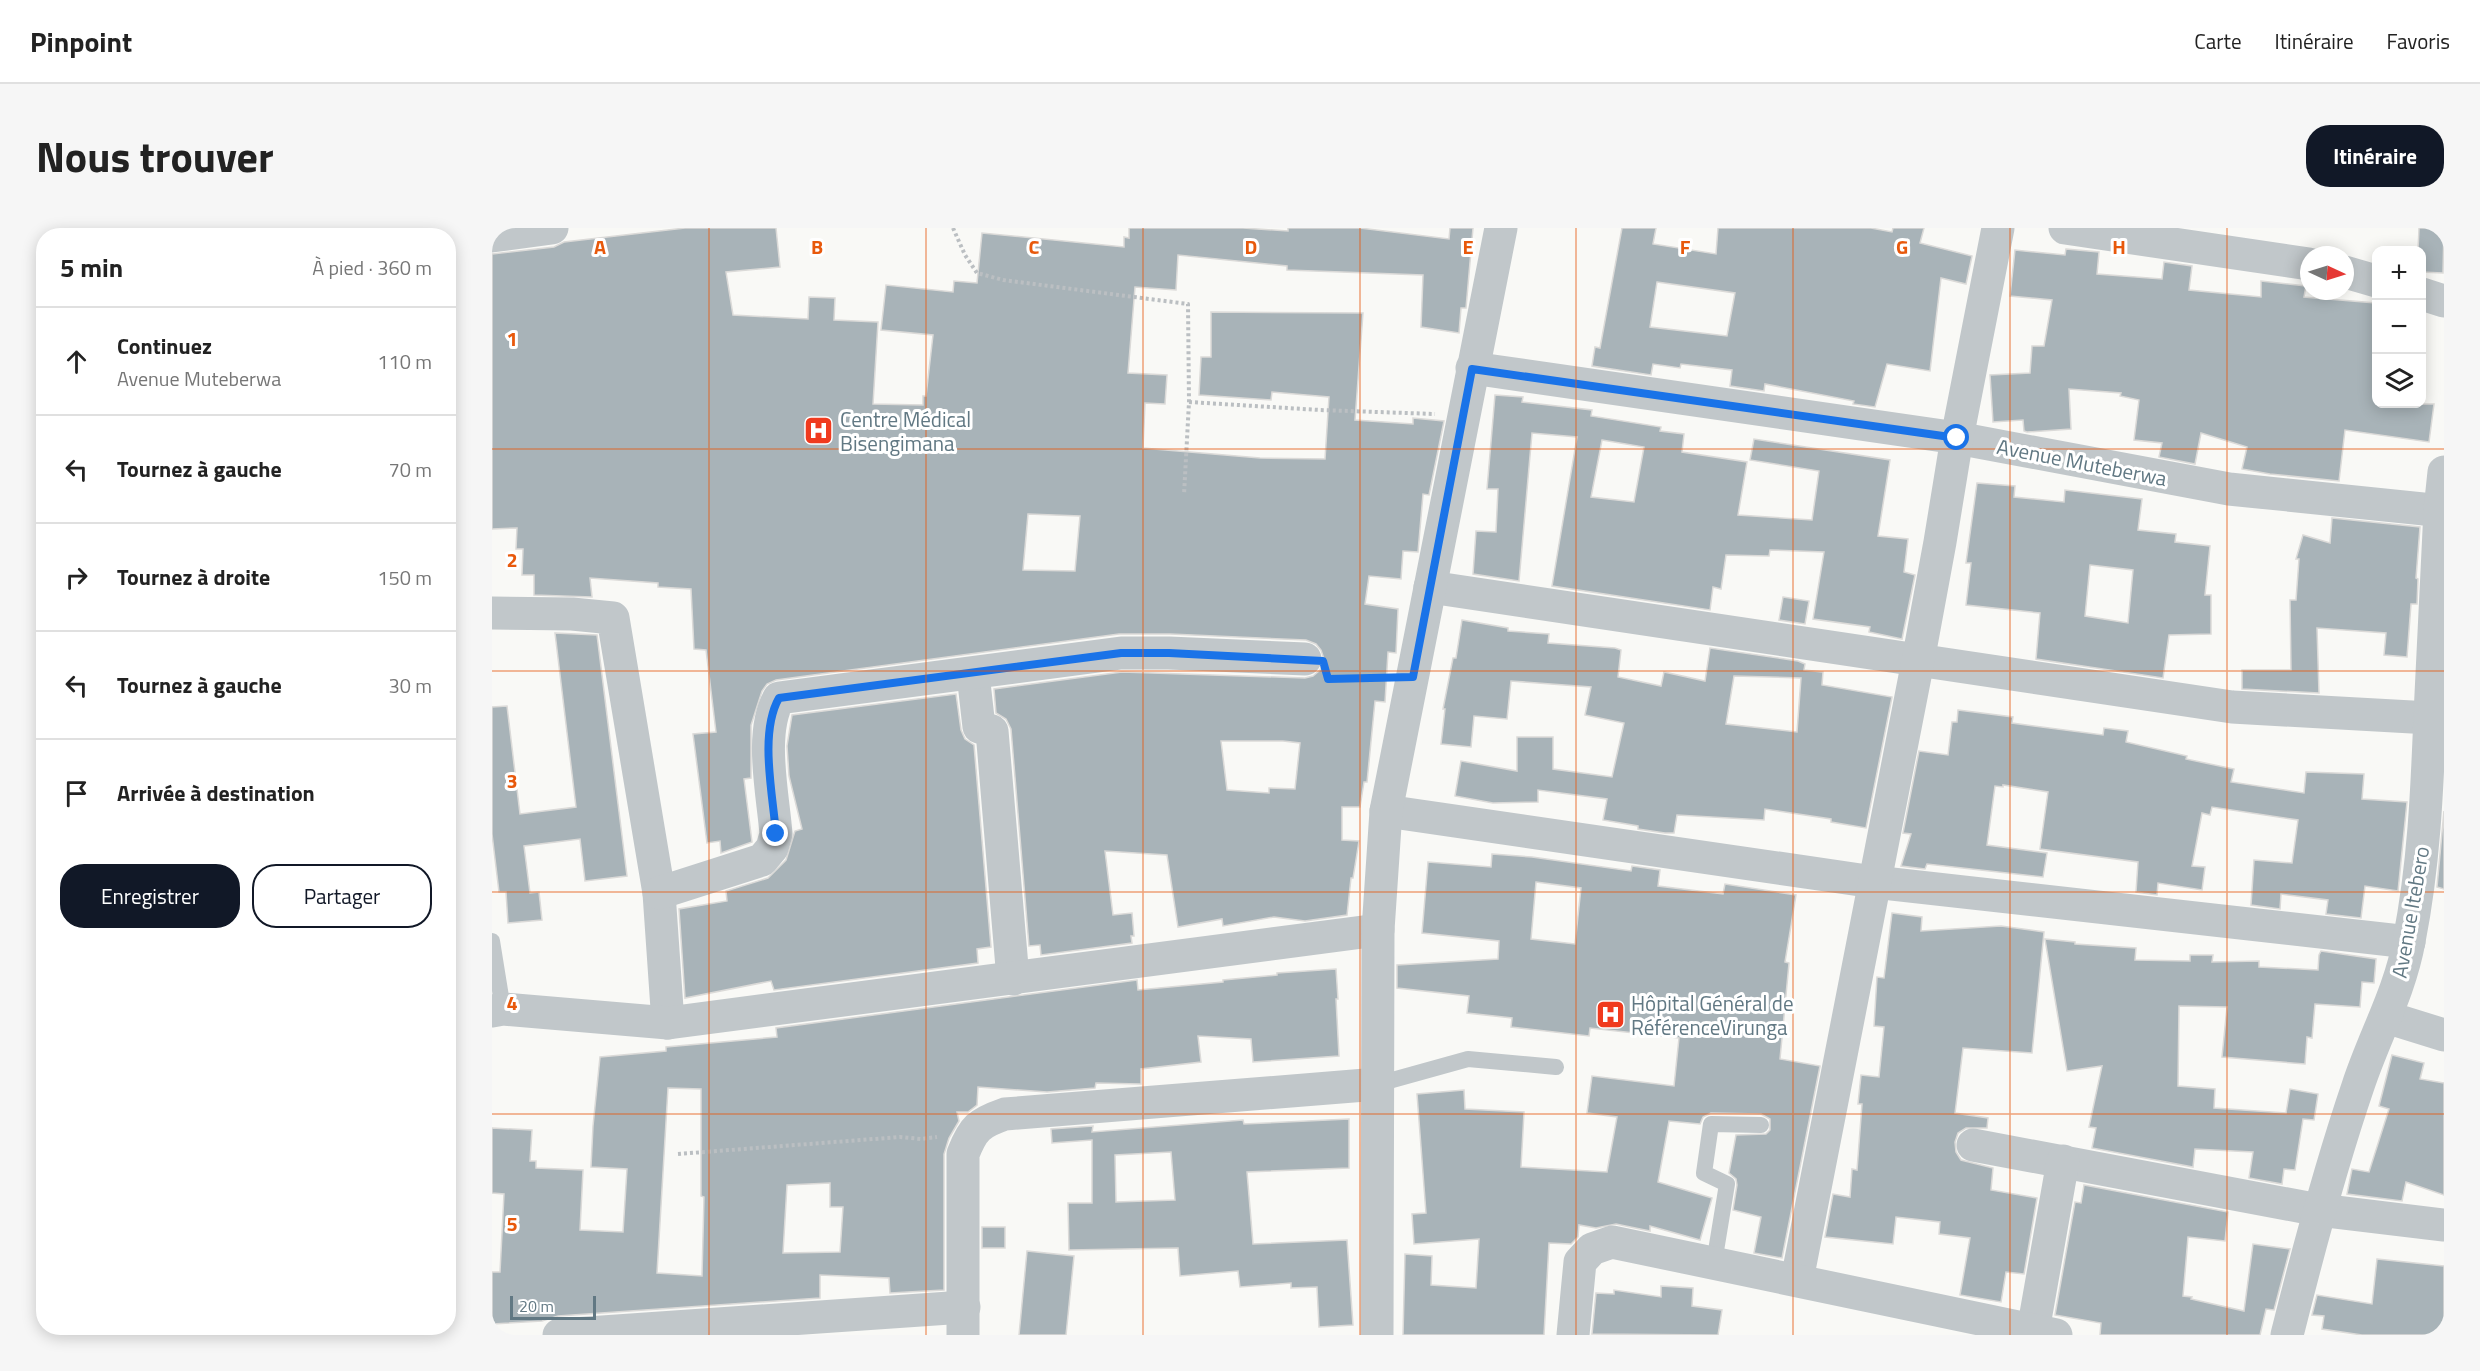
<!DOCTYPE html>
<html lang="fr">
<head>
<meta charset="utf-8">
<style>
  :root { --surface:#fff; --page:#f6f6f6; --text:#222; --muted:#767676; --line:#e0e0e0; --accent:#111827 }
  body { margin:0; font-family:"Titillium Web",sans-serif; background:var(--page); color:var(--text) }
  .controls { position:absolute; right:18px; top:18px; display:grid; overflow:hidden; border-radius:12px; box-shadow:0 3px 15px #0003 }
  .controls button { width:54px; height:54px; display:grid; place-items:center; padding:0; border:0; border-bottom:2px solid var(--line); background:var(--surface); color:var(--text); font:30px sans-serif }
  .compass { position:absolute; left:1808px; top:18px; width:54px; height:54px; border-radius:50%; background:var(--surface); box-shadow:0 3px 15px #0003; rotate:94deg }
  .scale { position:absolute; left:18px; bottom:15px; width:86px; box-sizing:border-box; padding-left:6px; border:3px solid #617883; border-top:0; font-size:16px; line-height:21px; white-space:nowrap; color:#617883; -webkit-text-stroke:4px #fff; paint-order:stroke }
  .stop { position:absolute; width:18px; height:18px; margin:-14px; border:4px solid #1a73e8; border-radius:50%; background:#fff }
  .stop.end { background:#1a73e8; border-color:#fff; box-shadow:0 2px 6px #0008 }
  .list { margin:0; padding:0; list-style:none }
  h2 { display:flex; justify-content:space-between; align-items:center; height:78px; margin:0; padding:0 24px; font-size:26px }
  h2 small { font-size:20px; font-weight:400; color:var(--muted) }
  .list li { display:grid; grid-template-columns:39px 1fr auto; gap:18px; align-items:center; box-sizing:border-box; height:108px; padding:0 24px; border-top:2px solid var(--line) }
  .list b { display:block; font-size:22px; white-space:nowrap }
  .list p { margin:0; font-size:20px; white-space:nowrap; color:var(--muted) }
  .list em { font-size:20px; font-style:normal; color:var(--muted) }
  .actions { display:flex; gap:12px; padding:18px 24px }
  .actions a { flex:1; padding:14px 0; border:2px solid var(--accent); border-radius:24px; text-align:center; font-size:21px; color:var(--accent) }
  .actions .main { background:var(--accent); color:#fff }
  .icon { flex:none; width:33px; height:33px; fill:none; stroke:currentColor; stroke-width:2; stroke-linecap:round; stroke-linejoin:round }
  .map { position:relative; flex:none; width:1952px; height:1107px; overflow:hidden; border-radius:24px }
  header { display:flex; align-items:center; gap:36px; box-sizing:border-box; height:84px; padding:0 30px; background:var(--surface); border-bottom:2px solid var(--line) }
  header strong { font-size:28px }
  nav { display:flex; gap:33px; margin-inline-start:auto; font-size:21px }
  .intro { display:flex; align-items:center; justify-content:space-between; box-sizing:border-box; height:144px; padding:0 36px }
  h1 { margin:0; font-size:42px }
  .button { padding:15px 27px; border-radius:24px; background:var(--accent); color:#fff; font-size:21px; font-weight:700 }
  main { display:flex; gap:36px; padding:0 36px }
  aside { flex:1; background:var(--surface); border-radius:24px; box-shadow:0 3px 15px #0003 }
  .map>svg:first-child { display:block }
  .building { fill:#a8b3b8; stroke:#dbdad8; stroke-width:1.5; fill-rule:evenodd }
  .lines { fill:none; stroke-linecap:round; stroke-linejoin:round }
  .path { stroke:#bbbfc2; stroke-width:4; stroke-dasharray:3 3; stroke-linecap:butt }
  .service { stroke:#c1c7ca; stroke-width:16 }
  .minor { stroke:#c1c7ca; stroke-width:33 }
  .route { stroke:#1a73e8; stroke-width:8 }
  .grid { fill:none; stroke:#e8590c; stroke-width:1.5; stroke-opacity:0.55 }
  .labels { text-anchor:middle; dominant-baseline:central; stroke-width:6; stroke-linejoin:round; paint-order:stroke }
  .poi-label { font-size:21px; fill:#617883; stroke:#fff; text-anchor:start }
  .street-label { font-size:21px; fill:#617883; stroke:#fff }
  .grid-label { font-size:20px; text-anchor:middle; font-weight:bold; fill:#e8590c; stroke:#fff; stroke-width:6; stroke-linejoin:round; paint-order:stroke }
</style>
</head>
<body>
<header>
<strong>Pinpoint</strong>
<nav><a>Carte</a><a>Itinéraire</a><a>Favoris</a></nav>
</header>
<div class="intro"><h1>Nous trouver</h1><a class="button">Itinéraire</a></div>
<main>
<aside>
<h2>5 min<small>À pied · 360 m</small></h2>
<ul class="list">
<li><svg class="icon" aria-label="ahead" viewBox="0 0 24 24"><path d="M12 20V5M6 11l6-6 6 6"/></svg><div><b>Continuez</b><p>Avenue Muteberwa</p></div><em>110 m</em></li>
<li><svg class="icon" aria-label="left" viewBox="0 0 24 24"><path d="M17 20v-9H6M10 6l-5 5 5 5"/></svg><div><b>Tournez à gauche</b></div><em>70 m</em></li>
<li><svg class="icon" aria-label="right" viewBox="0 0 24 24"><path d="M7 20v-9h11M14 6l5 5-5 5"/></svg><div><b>Tournez à droite</b></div><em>150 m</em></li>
<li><svg class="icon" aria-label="left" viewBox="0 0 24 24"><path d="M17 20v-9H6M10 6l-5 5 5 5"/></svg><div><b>Tournez à gauche</b></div><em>30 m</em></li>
<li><svg class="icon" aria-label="arrive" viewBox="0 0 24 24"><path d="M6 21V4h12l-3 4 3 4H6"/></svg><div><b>Arrivée à destination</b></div></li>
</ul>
<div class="actions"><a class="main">Enregistrer</a><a>Partager</a></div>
</aside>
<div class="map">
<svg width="1952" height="1107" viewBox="0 0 1952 1107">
  <rect width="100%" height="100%" fill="#f9f9f6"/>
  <g class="building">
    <path d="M193,0H284L288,39L234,44L241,87L316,91L317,69L343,70L342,92L386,94L381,176L431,177V168H434L441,107L389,102L394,57L461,64L462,53L485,55L490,5L632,19V9L637,10V0H751L796,3V0H868L957,11L958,0H981L974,80H969L967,105L929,99L931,47L795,42V38L686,27L684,62L643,59L636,145L675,147L673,176L653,175L651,220L768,230L833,231L837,169L780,164L779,172L707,167L709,129H719V84L871,85L863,192L921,196V190L952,193L937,267L931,266L926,324L911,323L909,351L877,348L873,376L906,381L904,425L896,424L893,474L883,473L875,554H872L868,579H850V612L867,613L861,650H859L855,687L813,693L782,689L731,698L730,691L686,699L675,627L613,623L621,687L640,685L642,708H639L640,715L549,727L548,717L537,718L519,501L514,491L504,485L502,461L630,444L813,450L821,448L828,442L832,431L829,422L824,416L814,412L678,406H627L284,452L275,456L270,463L259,497V550L252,551L260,614L229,625L228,613L215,615L201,506L224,504L214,422L202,421L199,361L166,359V355L98,350L100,369L42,367V347H30L31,321H24L25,300L0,301V26L62,19L72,14ZM536,286L588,288L583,343L531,342ZM729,513H791L808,515L803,561L777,560V565L735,562Z"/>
    <path d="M1130,0H1164L1161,16L1224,26L1226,0H1379L1400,4L1401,0H1432L1428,15L1480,28L1474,56L1449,50L1438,143L1395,136L1383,179L1361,176L1362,173L1273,156L1272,163L1238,158L1240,142L1189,136L1188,140L1161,136L1159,147L1100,138L1103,119L1108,120ZM1165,54L1243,65L1235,108L1158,99Z"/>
    <polygon points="1927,0 1952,0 1951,45 1929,44 1929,22 1926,22"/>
    <polygon points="1574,21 1607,24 1605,46 1670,51 1672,34 1700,38 1697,62 1769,69 1769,53 1814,58 1812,69 1884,75 1884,176 1942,176 1937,214 1853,202 1847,253 1778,246 1750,241 1755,219 1709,205 1703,236 1667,229 1670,215 1642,212 1647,172 1628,168 1629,165 1577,161 1579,201 1535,204 1532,203 1531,192 1501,194 1498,147 1538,145 1540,118 1552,118 1560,72 1518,68 1523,22 1573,27"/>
    <path d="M1003,167L1031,169L1030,174L1100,182L1099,188L1169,199L1168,203L1192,206L1190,224L1255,234L1246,287L1320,292L1327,243L1258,232L1262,211L1398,232L1386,308L1416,311L1412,344L1423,347L1410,411L1377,404L1378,399L1321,391L1332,324L1278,322L1277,328L1234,327L1229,361L1221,359L1218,382L1060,358L1085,209L1040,205L1027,353L981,346L984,303L1004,304L1006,261H995ZM1110,212L1152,219L1142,274L1099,269Z"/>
    <path d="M1485,255L1523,258L1522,269L1572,274L1573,262L1650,271L1646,302L1684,306L1683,314L1718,318L1713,367H1719V406L1677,407L1671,450L1544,431L1548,385L1474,377L1479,335H1474ZM1598,337L1641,342L1636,395L1593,388Z"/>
    <polygon points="1840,290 1928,299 1924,350 1926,351 1925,376 1919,376 1915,429 1892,427 1894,405 1825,400 1827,465 1750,461 1750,442 1799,442 1798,372 1804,372 1807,331 1804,331 1811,307 1838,315"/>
    <polygon points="1291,369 1317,373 1313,396 1287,392"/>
    <path d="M970,392L1016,400V403L1057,406L1056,415L1123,420L1129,422L1126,449L1169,458L1172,444L1213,453L1218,420L1306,433L1313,436L1312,442L1331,444L1330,457L1400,469L1374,600L1339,594V591L1273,581L1272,592L1185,587L1182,605H1173L1146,601V598L1111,592L1115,571L1046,562V574L1001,575L963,568L969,533L1025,543V509H1061V541L1120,549L1132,495L1093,487L1099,459L1019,453L1015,491L982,488L979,519L949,516L953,481H951L961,430H964ZM1242,448L1309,450L1305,504L1234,496Z"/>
    <polygon points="63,405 105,407 135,648 93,653 88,611 32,618 38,665 47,664 50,692 16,695 14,664 7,664 0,606 0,479 15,478 28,586 84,579"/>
    <polygon points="464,466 469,502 473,511 482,517 499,719 485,721 486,735 282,762 279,753 193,770 187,681 235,673 234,663 276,650 294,632 303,603 310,601 297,548 295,518 300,487"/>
    <polygon points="1466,482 1521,489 1520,495 1611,507 1612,500 1636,503 1634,514 1695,528 1694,531 1742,541 1739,554 1812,565 1814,544 1872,546 1870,571 1915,574 1906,663 1873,658 1869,690 1834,686 1836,672 1789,666 1788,681 1759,677 1762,632 1800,635 1806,592 1720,579 1718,587 1710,585 1700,638 1713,639 1710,662 1666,655 1665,667 1644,664 1646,634 1548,621 1556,564 1511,557 1511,559 1503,558 1495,617 1555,625 1551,649 1435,636 1433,641 1409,638 1419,606 1411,605 1427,523 1456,527 1460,494 1465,494"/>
    <polygon points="1952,583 1952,661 1945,659"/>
    <path d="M1000,626L1040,629L1139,643L1140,638L1168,642L1166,658L1231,666L1233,656L1304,667L1293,734L1297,735L1288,831L1328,838L1290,1030L1262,1025L1269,989L1241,982L1245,957L1244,951L1237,945L1244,907L1274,906L1278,902V891L1269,886L1219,885L1211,889L1208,896L1177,893L1166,954L1220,970L1208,1012L1158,998V1003L1124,996L1104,1000L1087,997L1086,1009L1079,1016L1057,1015L1052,1107H911L913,1026L940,1028L939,1057L984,1060L987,1011L922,1016L920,986L934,985L925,866L972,862L973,881L1032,884L1029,939L1115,944L1125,889L1095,885L1100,848L1182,858L1187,810L1098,800L1097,808L1019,799L1020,790L975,785L977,768L905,760V737L1006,731L1007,713L930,705L936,634L999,639ZM1044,654L1089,660L1083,716L1039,711Z"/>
    <polygon points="1400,685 1430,689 1429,703 1509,698 1552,704 1540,825 1471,820 1463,885 1496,890 1495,900 1474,900 1466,905 1463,914 1464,924 1469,932 1501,940 1499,962 1545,970 1532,1046 1514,1044 1509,1074 1468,1067 1478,1010 1447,1006 1448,994 1404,989 1401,1016 1333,1009 1341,966 1358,969 1360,941 1365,942 1370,876 1366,876 1369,847 1387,849 1392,799 1382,798 1385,749 1392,750"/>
    <polygon points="1553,711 1583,714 1583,716 1644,720 1643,732 1698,733 1698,727 1721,727 1720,734 1767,733 1767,739 1826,742 1827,727 1829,723 1884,731 1882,755 1870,754 1868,779 1823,776 1820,810 1815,809 1813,836 1730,829 1735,779 1687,778 1686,858 1723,861 1722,880 1794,885 1798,861 1826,866 1822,892 1811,891 1803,942 1792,941 1790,956 1757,950 1761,924 1703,921 1701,939 1600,920 1604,900 1597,899 1610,838 1575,843"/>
    <path d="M844,741L846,771H844L847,828L761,834L759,811L706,808L709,834L649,841V856L604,855L603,860L555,864L486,859L485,877L476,884H465L467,893L457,910L452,926V1062L398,1065L397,1050L328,1047V1070L66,1088L50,1093L0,1096V1044H8L12,966L0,965V900L40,902L38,933H44V940L91,942L88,1002L131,1004L135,941L99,939L101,898L108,829L174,823V819L285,809L284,800L645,752L646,762L731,754V752L785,747V745ZM176,860L209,861V968L212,969L210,1048L165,1045ZM338,955V979H351L348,1024L291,1025L295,957Z"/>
    <polygon points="1900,827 1932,835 1928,851 1952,855 1952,967 1914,954 1910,973 1855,966 1860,941 1877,944 1897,881 1887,878"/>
    <path d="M857,891V940L755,944L761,1016L855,1012L861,1097L827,1099L825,1059L799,1060V1055L748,1059L746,1043L688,1048L686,1020L577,1022L576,975H600V912L560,915L559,901L601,898L600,904L751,892L752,896ZM679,924L683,972L624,974L623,927Z"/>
    <polygon points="1592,957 1736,984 1733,1013 1696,1009 1691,1068 1700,1069 1699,1071 1752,1083 1761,1016 1798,1021 1782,1082 1774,1081 1768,1107 1608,1107 1609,1095 1563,1087 1583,974 1589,975"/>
    <rect x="490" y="999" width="23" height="21"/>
    <polygon points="535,1023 582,1028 574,1107 527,1107"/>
    <polygon points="1885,1031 1952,1038 1952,1107 1870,1107 1830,1101 1832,1088 1820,1087 1825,1067 1880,1076"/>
    <polygon points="1169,1058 1201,1060 1200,1078 1230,1082 1226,1107 1100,1106 1104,1065 1122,1066 1122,1062 1169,1069"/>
  </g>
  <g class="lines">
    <g class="path">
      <polyline points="461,0 473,27 485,45 511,52 696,76 697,174 692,267"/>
      <polyline points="697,174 828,182 943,186"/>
      <polyline points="835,450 890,450"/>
      <polyline points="186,926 408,909 429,911 445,909"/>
    </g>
    <g class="service">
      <polyline points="0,713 11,781"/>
      <polyline points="886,856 976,831 1064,839"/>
      <polyline points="1222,1035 1235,956 1212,945 1219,896 1269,897"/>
    </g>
    <g class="minor">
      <polyline points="1573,0 1817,36"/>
      <polyline points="0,8 60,0"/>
      <polyline points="1853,44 1884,53"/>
      <polyline points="1930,66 1952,73"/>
      <polyline points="980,140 1465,210 1737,261 1952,283"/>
      <polyline points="938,359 1740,479 1938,490"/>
      <polyline points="0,385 80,386 121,390 167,665 176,795"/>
      <polyline points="481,446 487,499 500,503 521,751"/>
      <polyline points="894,583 1382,654 1917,714"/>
      <path d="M167,665L270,632L280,620L284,606C281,566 267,505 287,470L629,425H677L813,431"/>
      <polyline points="0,783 11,781 176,795 886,702"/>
      <polyline points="1894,789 1952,807"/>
      <polyline points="1481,917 1827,982 1952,997"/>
      <polyline points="1305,1052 1426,433 1448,314 1465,210 1506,0"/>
      <polyline points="1541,1103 1571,933"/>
      <polyline points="67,1107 472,1079"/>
      <path d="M471,1107V926C481,900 487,895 513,886L886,856"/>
      <polyline points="885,1107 886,702 894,583 1009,0"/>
      <polyline points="1081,1107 1088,1034 1100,1021 1120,1014 1564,1107"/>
      <path d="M1795,1107C1816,1023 1838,940 1866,858C1882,809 1908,764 1917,713C1932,637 1935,563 1938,487C1941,418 1945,350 1948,282L1952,244"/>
    </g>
  </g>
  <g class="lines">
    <path class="route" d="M284,606C281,567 267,505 287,470L629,425H677L831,433L836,451L921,449L980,141L1465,210"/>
  </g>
  <path class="grid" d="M217,0V1107M434,0V1107M651,0V1107M868,0V1107M1084,0V1107M1301,0V1107M1518,0V1107M1735,0V1107M0,221H1952M0,443H1952M0,664H1952M0,886H1952"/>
  <defs>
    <symbol id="hospital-square" viewBox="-11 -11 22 22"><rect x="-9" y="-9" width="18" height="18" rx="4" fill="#f03a1e" stroke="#fff"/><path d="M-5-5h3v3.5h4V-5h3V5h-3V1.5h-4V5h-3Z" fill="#fff"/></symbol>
  </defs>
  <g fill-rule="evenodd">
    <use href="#hospital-square" x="310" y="186" width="33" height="33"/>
    <use href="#hospital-square" x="1102" y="770" width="33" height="33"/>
  </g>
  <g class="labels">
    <g class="poi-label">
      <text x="348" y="191">Centre Médical<tspan x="348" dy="24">Bisengimana</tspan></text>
      <text x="1139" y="775">Hôpital Général de<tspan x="1139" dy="24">RéférenceVirunga</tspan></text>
    </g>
    <g class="street-label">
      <text transform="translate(1590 234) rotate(11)">Avenue Muteberwa</text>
      <text transform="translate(1918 684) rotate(-80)">Avenue Itebero</text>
    </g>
  </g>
  <g class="grid-label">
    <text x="108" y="26">A</text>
    <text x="325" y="26">B</text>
    <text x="542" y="26">C</text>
    <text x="759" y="26">D</text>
    <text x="976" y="26">E</text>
    <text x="1193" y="26">F</text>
    <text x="1410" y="26">G</text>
    <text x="1627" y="26">H</text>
    <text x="20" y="118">1</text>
    <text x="20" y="339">2</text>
    <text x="20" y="560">3</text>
    <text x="20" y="782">4</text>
    <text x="20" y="1003">5</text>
  </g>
</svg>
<div class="controls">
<button>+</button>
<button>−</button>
<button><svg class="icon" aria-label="layers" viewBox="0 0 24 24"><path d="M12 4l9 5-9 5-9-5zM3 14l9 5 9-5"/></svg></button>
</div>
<svg class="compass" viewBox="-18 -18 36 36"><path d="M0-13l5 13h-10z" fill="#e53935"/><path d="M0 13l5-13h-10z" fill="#767676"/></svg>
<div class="scale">20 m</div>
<div class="stop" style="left:1465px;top:210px"></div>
<div class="stop end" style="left:284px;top:606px"></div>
</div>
</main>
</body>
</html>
